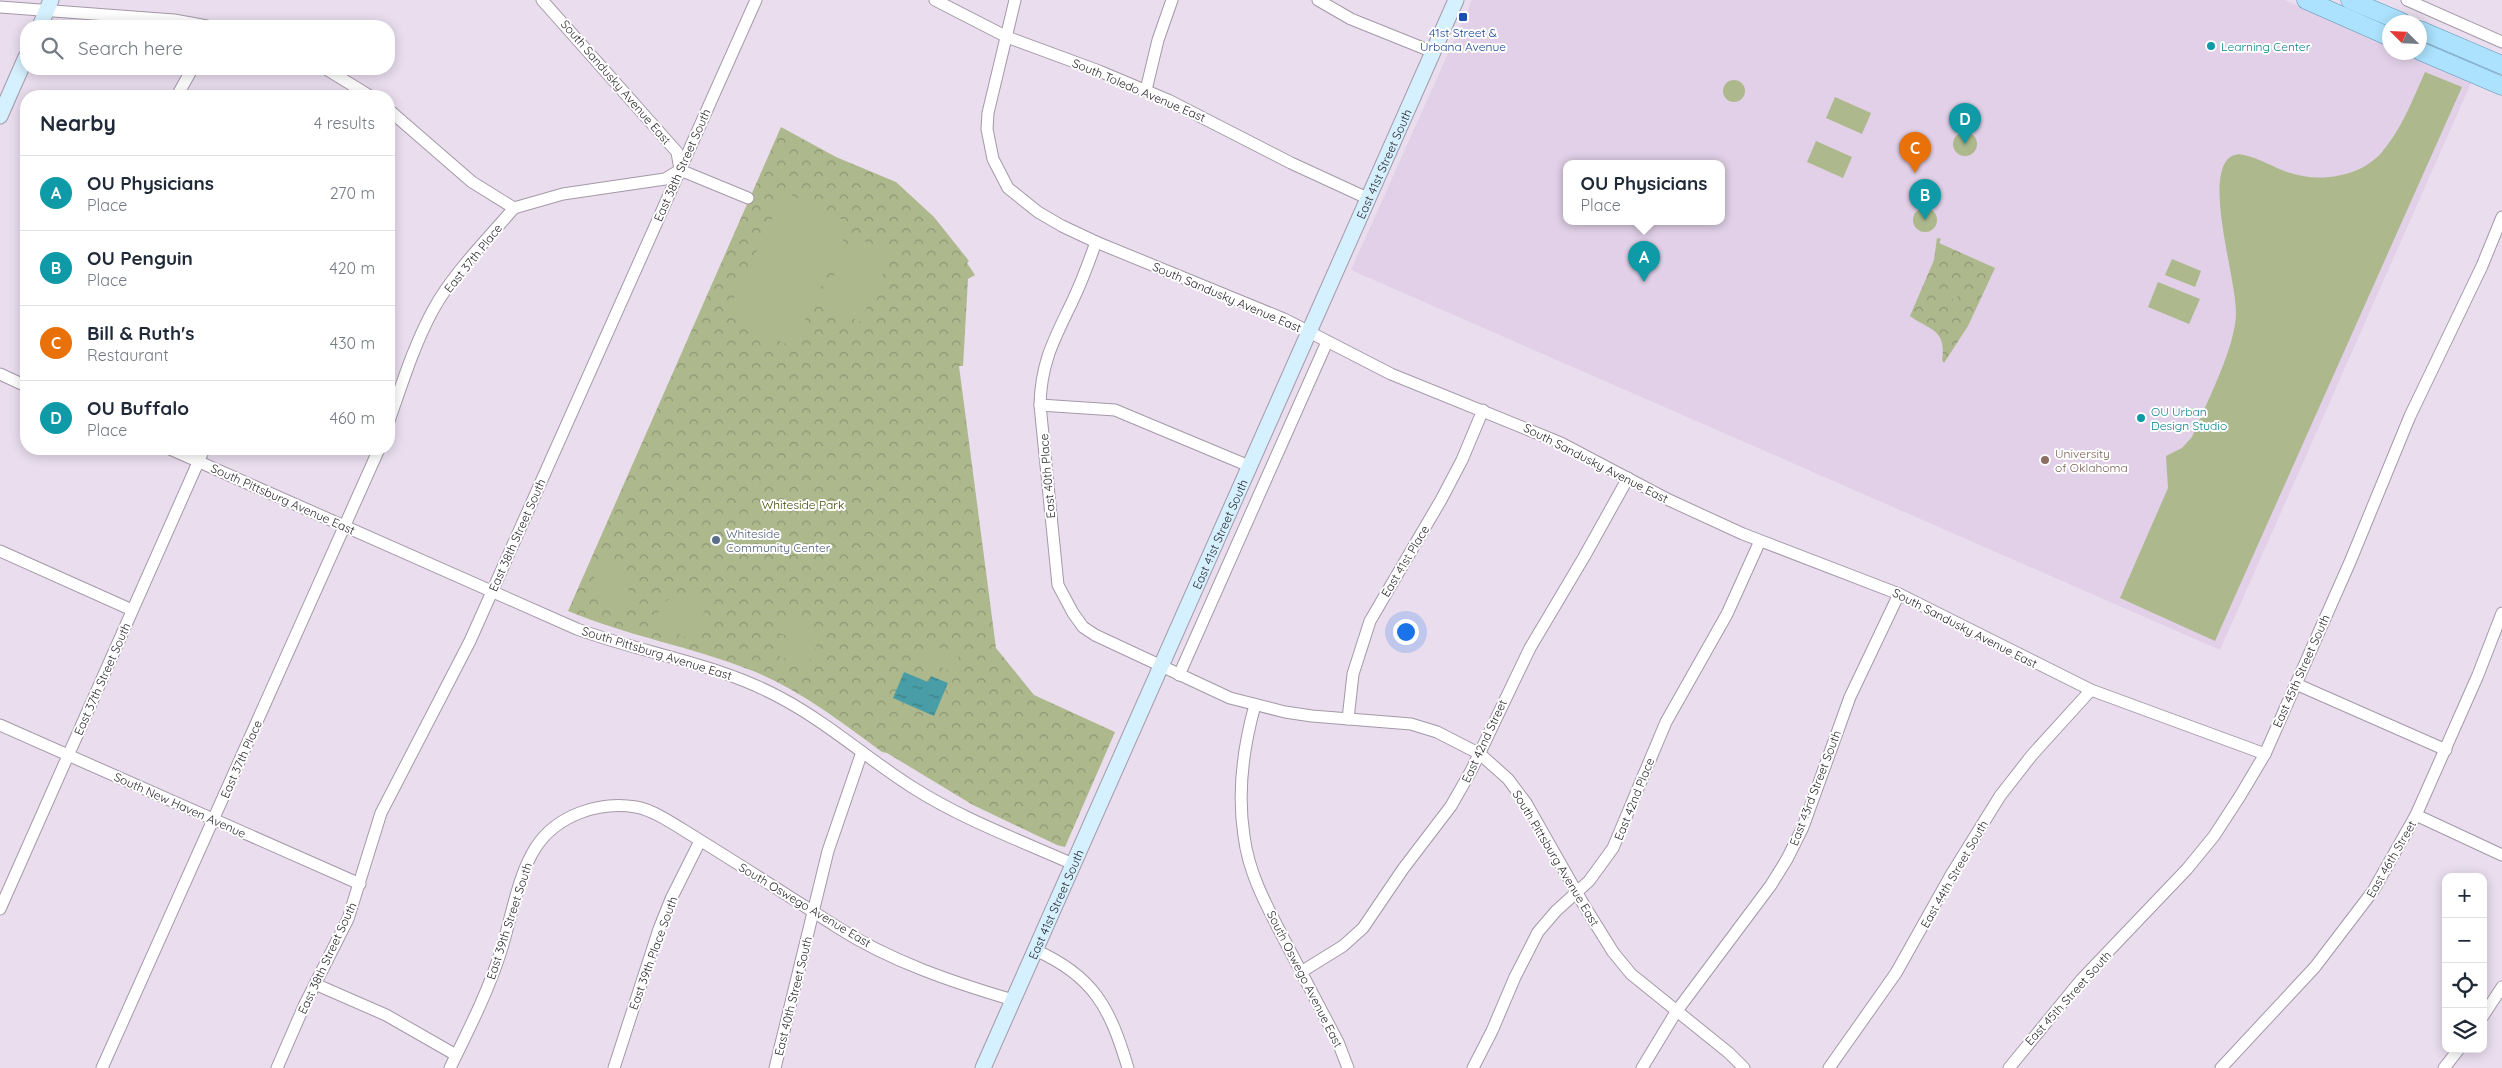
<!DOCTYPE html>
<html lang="en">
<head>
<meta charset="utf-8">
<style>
  :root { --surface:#fff; --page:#f6f6f7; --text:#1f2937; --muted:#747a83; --line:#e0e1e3; --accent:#1a73e8 }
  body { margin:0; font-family:Quicksand,sans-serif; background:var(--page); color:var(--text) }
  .controls { position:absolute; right:15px; bottom:15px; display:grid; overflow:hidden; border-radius:10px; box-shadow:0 2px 12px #0003 }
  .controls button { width:45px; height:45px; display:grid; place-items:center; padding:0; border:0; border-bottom:1px solid var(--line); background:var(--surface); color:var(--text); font:25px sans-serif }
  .compass { position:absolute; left:2382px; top:15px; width:45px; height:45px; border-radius:50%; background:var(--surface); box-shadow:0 2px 12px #0003; rotate:294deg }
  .you { position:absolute; left:1405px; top:631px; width:18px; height:18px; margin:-12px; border:4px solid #fff; border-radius:50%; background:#1a73e8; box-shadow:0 0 0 8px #1a73e833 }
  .badge { display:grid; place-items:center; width:32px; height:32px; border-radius:50%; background:var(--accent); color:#fff; font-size:16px; font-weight:700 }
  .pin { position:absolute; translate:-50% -41px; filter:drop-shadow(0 1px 2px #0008) }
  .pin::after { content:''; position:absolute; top:26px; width:18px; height:15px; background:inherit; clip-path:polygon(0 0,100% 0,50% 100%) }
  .popup { position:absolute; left:1563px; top:160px; width:162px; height:65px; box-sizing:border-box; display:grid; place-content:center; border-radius:10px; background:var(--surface); filter:drop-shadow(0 1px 4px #0005); font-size:16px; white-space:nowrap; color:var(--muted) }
  .popup b { font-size:19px; color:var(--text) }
  .popup::after { content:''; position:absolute; left:50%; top:100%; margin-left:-10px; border:10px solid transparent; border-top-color:var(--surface) }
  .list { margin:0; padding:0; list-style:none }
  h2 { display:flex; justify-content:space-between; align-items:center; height:65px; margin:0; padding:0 20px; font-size:21px }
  h2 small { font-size:16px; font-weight:400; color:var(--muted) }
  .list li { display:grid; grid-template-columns:32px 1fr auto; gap:15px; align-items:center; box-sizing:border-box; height:75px; padding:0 20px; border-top:1px solid var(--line) }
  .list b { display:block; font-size:19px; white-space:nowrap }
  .list p { margin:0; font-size:16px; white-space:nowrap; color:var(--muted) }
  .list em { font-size:16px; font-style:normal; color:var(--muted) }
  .icon { flex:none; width:28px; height:28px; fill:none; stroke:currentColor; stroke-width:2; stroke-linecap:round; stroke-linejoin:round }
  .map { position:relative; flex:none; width:2502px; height:1068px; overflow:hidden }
  .search { position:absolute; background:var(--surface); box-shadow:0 2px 12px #0003; left:20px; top:20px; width:375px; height:55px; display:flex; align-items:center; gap:12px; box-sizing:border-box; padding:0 18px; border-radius:20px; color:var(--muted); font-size:19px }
  .panel { position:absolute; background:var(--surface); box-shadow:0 2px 12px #0003; left:20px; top:90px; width:375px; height:365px; border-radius:20px }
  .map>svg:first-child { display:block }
  .built { fill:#e1d0e7; fill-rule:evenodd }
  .park { fill:url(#park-crowns) }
  .garden { fill:#adb98d }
  .water { fill:url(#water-ripples) }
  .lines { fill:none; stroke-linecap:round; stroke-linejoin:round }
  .street-casing { stroke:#a499a8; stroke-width:13 }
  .secondary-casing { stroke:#a499a8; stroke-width:17 }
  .primary-casing { stroke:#5b94b3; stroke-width:19 }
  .street { stroke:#fff; stroke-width:11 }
  .secondary { stroke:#d5f0fe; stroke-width:15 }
  .primary { stroke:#ace2fd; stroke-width:18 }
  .transit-dot { fill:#1a4fb4; stroke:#fff; stroke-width:2 }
  .culture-dot { fill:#0f9aa8; stroke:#fff; stroke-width:2 }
  .education-dot { fill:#8d6e63; stroke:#fff; stroke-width:2 }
  .service-dot { fill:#5c6f8a; stroke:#fff; stroke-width:2 }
  .labels { text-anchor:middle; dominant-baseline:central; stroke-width:4; stroke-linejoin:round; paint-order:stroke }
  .transit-label { font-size:12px; fill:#164399; stroke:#fff }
  .culture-label { font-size:12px; fill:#0d838f; stroke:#fff; text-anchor:start }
  .street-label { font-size:12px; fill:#2c282e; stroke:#fff }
  .education-label { font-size:12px; fill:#785e54; stroke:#fff; text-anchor:start }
  .park-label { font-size:12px; fill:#3c4800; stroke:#fff }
  .service-label { font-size:12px; fill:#4e5e75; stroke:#fff; text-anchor:start }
</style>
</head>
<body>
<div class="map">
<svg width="2502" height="1068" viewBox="0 0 2502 1068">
  <defs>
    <pattern id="park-crowns" width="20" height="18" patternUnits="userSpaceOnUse" patternTransform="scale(1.25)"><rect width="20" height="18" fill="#adb98d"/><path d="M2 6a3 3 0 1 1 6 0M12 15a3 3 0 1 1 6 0" fill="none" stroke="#8d9674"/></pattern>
    <pattern id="water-ripples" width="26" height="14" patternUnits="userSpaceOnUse" patternTransform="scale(1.25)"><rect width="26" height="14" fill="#499da6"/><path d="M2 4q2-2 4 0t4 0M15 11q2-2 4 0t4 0" fill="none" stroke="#3d8088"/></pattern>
  </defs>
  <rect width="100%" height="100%" fill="#e9ddee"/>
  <path class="built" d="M1472,0H2285L2389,47L2390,52L2402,53L2471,83L2220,650L1351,270ZM1566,163H1722V221H1566Z"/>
  <g class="park">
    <path d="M781,127L836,157L896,182L934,217L969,261L967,263L975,275L968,279L963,366H959L996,648L1034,695L1115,732L1065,847L1057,845L973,805L887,753L882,752C841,722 800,690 753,671C693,647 628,636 568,611Z"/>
    <path d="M1937,238L1941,239L1939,243L1995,268L1968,326L1944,363L1942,360C1947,329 1929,330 1910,316L1934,260Z"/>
  </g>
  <g class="garden">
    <path d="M2425,72L2462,87L2215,641L2120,598L2168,488L2166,456L2182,448L2192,437C2206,404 2236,346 2236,313C2236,278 2206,186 2227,160C2231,155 2239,153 2244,155C2259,158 2273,167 2287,172C2317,183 2360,178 2382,152C2401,130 2413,99 2425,72Z"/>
    <circle cx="1734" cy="91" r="11"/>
    <polygon points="1835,97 1871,113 1862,134 1826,118"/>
    <circle cx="1965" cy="144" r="12"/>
    <polygon points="1816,141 1852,157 1843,178 1807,162"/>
    <polygon points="785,192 851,224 792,347 726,315"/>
    <circle cx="1925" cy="220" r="12"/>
    <polygon points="853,236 892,255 860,322 821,303"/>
    <polygon points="2172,259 2201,271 2195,287 2165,275"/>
    <polygon points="2158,282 2200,299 2189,324 2148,307"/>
    <circle cx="1953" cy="293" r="6"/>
    <polygon points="602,559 615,565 629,589 621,608 587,594"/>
    <polygon points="683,593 708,603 692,640 654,623 662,603"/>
    <polygon points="788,617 822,632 815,649 780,633"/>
    <polygon points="779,637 813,652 806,668 772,653"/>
    <polygon points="929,643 959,656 952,672 922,659"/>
  </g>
  <polygon class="water" points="904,672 928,682 931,676 948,683 934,716 893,698"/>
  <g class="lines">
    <defs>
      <g id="street">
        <polyline points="542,0 677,152 680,170"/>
        <polyline points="935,0 1007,37 1099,71 1168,100 1291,163 1367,198"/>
        <polyline points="1015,0 988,113 987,129 993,159 1008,188 1038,212 1062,226 1096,242 1284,319 1391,374 1561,443 1669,500 1743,534 1899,594 2091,690 2265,754"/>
        <polyline points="1318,0 1351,19 1433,52"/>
        <polyline points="2407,0 2502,42"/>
        <polyline points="0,7 174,20 207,26"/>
        <polyline points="326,69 370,96"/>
        <polyline points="1146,90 1158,40 1172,0"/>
        <polyline points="177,96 192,69"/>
        <polyline points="389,110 472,182 514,208 563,194 665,179 680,170"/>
        <polyline points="680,170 748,198"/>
        <path d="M1096,242C1089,262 1082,281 1073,300C1055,338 1041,361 1040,405L1058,585L1073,613L1083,627L1095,635L1230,698L1285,712L1312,716L1411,724L1437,732L1480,754L1508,779L1526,803L1585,907L1613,952L1631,974L1729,1053L1744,1068"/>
        <polyline points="0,374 26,386"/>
        <polyline points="1040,405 1115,410 1249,466"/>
        <path d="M389,421C402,384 414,345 433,310C454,272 486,241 514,208"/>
        <path d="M170,449L577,629C645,654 717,663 781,698C828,723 868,759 912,787C962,819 1019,840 1073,864"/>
        <polyline points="0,551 132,610"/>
        <polyline points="1179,675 1327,342"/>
        <polyline points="2296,684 2446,750"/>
        <path d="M1255,705C1243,748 1237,791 1244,836C1249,876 1269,910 1287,945C1304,977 1321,1010 1338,1042L1348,1068"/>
        <polyline points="1348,719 1353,674 1370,621 1441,500 1462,460 1483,410"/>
        <polyline points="0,725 360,884"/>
        <polyline points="2416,815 2502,855"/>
        <polyline points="0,909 204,449"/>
        <path d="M1035,950C1094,976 1110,1008 1128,1068"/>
        <polyline points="1301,972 1343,946 1363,928 1403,869 1451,806 1471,771 1530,648 1584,557 1628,478"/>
        <polyline points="315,984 386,1015 456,1055"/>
        <polyline points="2483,1016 2502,987"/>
        <polyline points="102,1068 379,449"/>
        <polyline points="277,1068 304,1006 348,919 381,813 470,641 756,0"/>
        <path d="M450,1068C468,1031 487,994 500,954C511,921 517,876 536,847C557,815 599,801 636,807C655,810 681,829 698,839C745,868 790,897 837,927C890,961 952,982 1013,1000"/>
        <polyline points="614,1068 659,929 671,899 700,841"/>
        <polyline points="775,1068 828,851 862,752"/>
        <polyline points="1473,1068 1492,1031 1515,977 1538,932 1556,911 1589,881 1613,848 1666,722 1727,614 1760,541"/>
        <polyline points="1642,1068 1676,1012 1771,885 1787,859 1803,827 1850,697 1899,594"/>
        <polyline points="1829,1068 1896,973 1951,875 2000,796 2032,755 2091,690"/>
        <polyline points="2009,1068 2081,980 2187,869 2214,836 2240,796 2265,754 2350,562 2410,416 2482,266 2502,217"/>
        <polyline points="2221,1068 2315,967 2373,891 2416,815 2478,675 2502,613"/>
        <polyline points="2444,1068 2459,1049"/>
      </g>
      <g id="secondary">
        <polyline points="40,26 51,0"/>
        <polyline points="0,116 26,57"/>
        <path id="s1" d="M983,1068L1456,0"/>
      </g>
      <g id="primary">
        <polyline points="2306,0 2390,37"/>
        <polyline points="2350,0 2402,22"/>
        <polyline points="2420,30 2502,65"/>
        <polyline points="2420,51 2502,86"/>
      </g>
    </defs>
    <use href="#street" class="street-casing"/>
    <use href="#secondary" class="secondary-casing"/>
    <use href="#primary" class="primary-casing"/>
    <use href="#street" class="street"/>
    <use href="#secondary" class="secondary"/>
    <use href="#primary" class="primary"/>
  </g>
  <rect class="transit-dot" x="1458" y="12" width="10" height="10" rx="2.5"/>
  <g class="culture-dot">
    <circle cx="2211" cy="46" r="5"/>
    <circle cx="2141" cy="418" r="5"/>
  </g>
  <circle class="education-dot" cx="2045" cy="460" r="5"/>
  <circle class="service-dot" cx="716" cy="540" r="5"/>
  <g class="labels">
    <g class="transit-label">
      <text x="1463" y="32">41st Street &amp;<tspan x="1463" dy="14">Urbana Avenue</tspan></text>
    </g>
    <g class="culture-label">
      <text x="2221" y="46">Learning Center</text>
      <text x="2151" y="411">OU Urban<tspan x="2151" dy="14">Design Studio</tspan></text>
    </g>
    <g class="street-label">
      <text transform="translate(616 82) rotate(49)">South Sandusky Avenue East</text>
      <text transform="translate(1139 90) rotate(23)">South Toledo Avenue East</text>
      <text stroke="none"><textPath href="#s1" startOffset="989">East 41st Street South</textPath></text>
      <text transform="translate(682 165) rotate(-66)">East 38th Street South</text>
      <text transform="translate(473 258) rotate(-51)">East 37th Place</text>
      <text transform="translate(1227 297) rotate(23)">South Sandusky Avenue East</text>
      <text transform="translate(1596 463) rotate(27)">South Sandusky Avenue East</text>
      <text transform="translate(1047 476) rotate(-95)">East 40th Place</text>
      <text transform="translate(283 499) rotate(24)">South Pittsburg Avenue East</text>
      <text stroke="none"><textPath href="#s1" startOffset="584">East 41st Street South</textPath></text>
      <text transform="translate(517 535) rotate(-66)">East 38th Street South</text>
      <text transform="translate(1405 561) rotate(-59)">East 41st Place</text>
      <text transform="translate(1965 628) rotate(27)">South Sandusky Avenue East</text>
      <text transform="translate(657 653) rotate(17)">South Pittsburg Avenue East</text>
      <text transform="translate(2301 671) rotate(-66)">East 45th Street South</text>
      <text transform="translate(102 679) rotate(-66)">East 37th Street South</text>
      <text transform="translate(1484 741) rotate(-65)">East 42nd Street</text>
      <text transform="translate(241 759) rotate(-66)">East 37th Place</text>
      <text transform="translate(1815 788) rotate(-69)">East 43rd Street South</text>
      <text transform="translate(1634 799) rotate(-68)">East 42nd Place</text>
      <text transform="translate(180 805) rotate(24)">South New Haven Avenue</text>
      <text transform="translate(1556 858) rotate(59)">South Pittsburg Avenue East</text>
      <text transform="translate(2391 859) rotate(-60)">East 46th Street</text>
      <text transform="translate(1954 874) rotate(-60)">East 44th Street South</text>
      <text stroke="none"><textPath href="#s1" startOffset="179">East 41st Street South</textPath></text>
      <text transform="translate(805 905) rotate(31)">South Oswego Avenue East</text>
      <text transform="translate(509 921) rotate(-72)">East 39th Street South</text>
      <text transform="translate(653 953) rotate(-70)">East 39th Place South</text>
      <text transform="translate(327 958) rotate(-65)">East 38th Street South</text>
      <text transform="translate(1305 979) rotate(63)">South Oswego Avenue East</text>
      <text transform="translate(793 996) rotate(-76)">East 40th Street South</text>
      <text transform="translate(2068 998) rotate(-48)">East 45th Street South</text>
    </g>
    <g class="education-label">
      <text x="2055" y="453">University<tspan x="2055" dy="14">of Oklahoma</tspan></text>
    </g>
    <g class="park-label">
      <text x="803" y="504">Whiteside Park</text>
    </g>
    <g class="service-label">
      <text x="726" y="533">Whiteside<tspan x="726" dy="14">Community Center</tspan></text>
    </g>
  </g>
</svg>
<div class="controls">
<button>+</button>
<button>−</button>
<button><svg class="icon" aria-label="locate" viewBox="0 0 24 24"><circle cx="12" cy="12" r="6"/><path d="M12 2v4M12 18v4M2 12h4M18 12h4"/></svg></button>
<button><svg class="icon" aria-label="layers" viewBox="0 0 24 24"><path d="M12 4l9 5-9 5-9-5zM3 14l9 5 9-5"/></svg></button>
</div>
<svg class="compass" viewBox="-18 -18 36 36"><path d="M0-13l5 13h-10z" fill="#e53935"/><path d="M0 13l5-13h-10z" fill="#747a83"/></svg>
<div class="you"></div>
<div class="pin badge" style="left:1644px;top:282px;background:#0f9aa8">A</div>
<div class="popup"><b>OU Physicians</b>Place</div>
<div class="pin badge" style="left:1925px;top:220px;background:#0f9aa8">B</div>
<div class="pin badge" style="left:1915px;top:173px;background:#e8710a">C</div>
<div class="pin badge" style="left:1965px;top:144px;background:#0f9aa8">D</div>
<div class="search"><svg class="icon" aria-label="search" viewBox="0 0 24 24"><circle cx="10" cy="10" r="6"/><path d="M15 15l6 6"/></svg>Search here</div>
<section class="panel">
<h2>Nearby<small>4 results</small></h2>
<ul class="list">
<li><span class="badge" style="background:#0f9aa8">A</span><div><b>OU Physicians</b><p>Place</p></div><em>270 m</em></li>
<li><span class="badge" style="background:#0f9aa8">B</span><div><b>OU Penguin</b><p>Place</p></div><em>420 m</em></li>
<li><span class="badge" style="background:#e8710a">C</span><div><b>Bill &amp; Ruth's</b><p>Restaurant</p></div><em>430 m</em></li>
<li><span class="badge" style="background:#0f9aa8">D</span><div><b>OU Buffalo</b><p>Place</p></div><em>460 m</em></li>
</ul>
</section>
</div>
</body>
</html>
